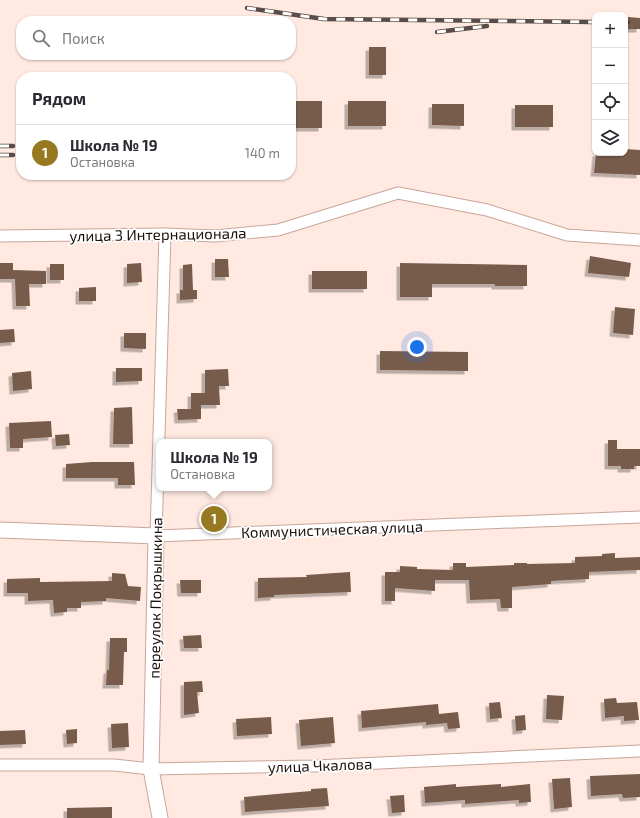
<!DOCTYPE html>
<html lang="ru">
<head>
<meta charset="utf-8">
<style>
  :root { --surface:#fff; --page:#f7f7f7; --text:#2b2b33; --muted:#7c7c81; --line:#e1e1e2; --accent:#967920 }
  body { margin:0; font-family:"Exo 2",sans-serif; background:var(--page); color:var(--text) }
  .controls { position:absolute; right:12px; top:12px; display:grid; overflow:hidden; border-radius:8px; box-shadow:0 1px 3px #0004 }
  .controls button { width:36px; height:36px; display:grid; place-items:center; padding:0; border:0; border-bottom:1px solid var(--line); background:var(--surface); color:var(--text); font:20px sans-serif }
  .you { position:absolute; left:417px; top:347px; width:14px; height:14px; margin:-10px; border:3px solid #fff; border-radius:50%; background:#1a73e8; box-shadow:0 0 0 6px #1a73e833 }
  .badge { display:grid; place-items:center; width:26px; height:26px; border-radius:50%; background:var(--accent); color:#fff; font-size:13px; font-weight:700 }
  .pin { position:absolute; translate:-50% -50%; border:2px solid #fff; box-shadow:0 1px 4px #0006 }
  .popup { position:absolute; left:156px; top:439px; width:116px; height:52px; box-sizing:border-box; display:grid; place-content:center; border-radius:8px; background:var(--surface); filter:drop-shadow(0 1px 3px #0005); font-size:13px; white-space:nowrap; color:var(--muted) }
  .popup b { font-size:15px; color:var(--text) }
  .popup::after { content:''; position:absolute; left:50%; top:100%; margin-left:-8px; border:8px solid transparent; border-top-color:var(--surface) }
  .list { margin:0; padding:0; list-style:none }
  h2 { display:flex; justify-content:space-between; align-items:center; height:52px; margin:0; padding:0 16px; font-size:17px }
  h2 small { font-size:13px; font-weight:400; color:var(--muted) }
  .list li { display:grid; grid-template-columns:26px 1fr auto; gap:12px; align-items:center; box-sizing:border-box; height:56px; padding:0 16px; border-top:1px solid var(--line) }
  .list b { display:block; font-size:15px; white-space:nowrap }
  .list p { margin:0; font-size:13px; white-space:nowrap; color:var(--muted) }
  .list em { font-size:13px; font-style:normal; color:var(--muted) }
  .icon { flex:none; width:22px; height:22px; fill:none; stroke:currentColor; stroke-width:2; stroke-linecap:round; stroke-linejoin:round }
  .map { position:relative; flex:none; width:640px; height:818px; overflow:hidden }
  .search { position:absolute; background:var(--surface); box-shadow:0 1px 3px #0004; left:16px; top:16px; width:280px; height:44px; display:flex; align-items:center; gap:10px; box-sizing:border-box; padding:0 14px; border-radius:16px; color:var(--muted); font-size:15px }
  .panel { position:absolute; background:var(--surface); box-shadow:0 1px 3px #0004; left:16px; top:72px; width:280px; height:108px; border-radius:16px }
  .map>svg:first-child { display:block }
  .building { fill:#785b4c; filter:url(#shadow) }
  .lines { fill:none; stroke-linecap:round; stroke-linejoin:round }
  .street-casing { stroke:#c9a69a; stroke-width:13 }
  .secondary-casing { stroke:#c9a69a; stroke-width:17 }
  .street { stroke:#fff; stroke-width:11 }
  .secondary { stroke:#fff; stroke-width:15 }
  .rail-casing { stroke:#5a4c47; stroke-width:4.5 }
  .rail { stroke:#fff; stroke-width:3; stroke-dasharray:9; stroke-linecap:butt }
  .labels { text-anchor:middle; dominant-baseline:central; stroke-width:3.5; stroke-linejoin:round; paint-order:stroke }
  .street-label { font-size:15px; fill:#1b0f0b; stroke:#fff }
</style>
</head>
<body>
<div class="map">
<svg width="640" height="818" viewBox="0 0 640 818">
  <defs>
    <filter id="shadow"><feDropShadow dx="-3.5" dy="3.5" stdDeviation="0" flood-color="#0004"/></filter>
  </defs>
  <rect width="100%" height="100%" fill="#ffe9e1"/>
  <g class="building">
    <polygon points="628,17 640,18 640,29 628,29"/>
    <rect x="369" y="47" width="17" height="28"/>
    <rect x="291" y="101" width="31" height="27"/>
    <rect x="348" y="101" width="38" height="25"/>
    <polygon points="432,104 464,104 464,126 432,125"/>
    <rect x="515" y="105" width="38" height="22"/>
    <polygon points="625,149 640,150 640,175 594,173 596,153 625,153"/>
    <polygon points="590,256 631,263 629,277 588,273"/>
    <polygon points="215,259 228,259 229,277 215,277"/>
    <polygon points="0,263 13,263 13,270 46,271 46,284 29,284 30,306 16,306 15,279 0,279"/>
    <polygon points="141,263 142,282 127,283 127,264"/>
    <polygon points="400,263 527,265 527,286 495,286 495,284 432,284 432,297 400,297"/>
    <rect x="50" y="264" width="14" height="16"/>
    <polygon points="192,264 193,290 197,290 197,299 180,300 180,290 183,290 183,265"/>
    <rect x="312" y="271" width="55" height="18"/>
    <polygon points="96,287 96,301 79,301 79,288"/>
    <polygon points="615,307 635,309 633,335 613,333"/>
    <polygon points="14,329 15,342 0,343 0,330"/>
    <polygon points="124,333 146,333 146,349 124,348"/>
    <polygon points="380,351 468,352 468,371 380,370"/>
    <polygon points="116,368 142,368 142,381 116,382"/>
    <polygon points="228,369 229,386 219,386 220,405 201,405 201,419 178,420 177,409 191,409 191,393 205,393 205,370"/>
    <polygon points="31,371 32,389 13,391 12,373"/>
    <polygon points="132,407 133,444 113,444 114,408"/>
    <polygon points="51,421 52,437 23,439 23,448 10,448 9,423"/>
    <polygon points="69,434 70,445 56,446 55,435"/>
    <polygon points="608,440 617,440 617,449 640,449 640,466 634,466 634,469 621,469 621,466 608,466"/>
    <polygon points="92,462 134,462 135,485 118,485 118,478 66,478 66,464"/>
    <polygon points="615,553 615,558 640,557 640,570 589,572 589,579 551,581 551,584 512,587 512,608 501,608 500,599 470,600 469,580 435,580 435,591 395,588 395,601 385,601 385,572 400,572 400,566 417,567 417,569 453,570 453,563 466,563 466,567 514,565 514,563 527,563 527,564 575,563 575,557 602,556 602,554"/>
    <polygon points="350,572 351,592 274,595 274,597 258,598 258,578 307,577 306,575"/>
    <polygon points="112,573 125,574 128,586 141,587 140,601 106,598 106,601 81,602 81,608 67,608 67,612 54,613 53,600 28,601 28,593 7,593 7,579 40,578 40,582 112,581"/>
    <polygon points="180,580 201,580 201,593 181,593"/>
    <polygon points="201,635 202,648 184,648 183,636"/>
    <polygon points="110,638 127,638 127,652 124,652 123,685 106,685 107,670 109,670"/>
    <polygon points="202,681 203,692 197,692 199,713 184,715 184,682"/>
    <polygon points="547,695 564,696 562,720 546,719"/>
    <polygon points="616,698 617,703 637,702 639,720 624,721 624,716 605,718 604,699"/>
    <polygon points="500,702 502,718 490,719 489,703"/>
    <polygon points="438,704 439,714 458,712 460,728 448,729 447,723 426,725 426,722 362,728 361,711"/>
    <polygon points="525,715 526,730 516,731 515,716"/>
    <polygon points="271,717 272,734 237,736 236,719"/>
    <polygon points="333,717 335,743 301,746 299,720"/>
    <polygon points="128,723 129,747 112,748 111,724"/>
    <polygon points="77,729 77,743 67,744 66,730"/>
    <polygon points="25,730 26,744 0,745 0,731"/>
    <polygon points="640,774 640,797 623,798 622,794 591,796 590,776"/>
    <polygon points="570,778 572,807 554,809 552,779"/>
    <polygon points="456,784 456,787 501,784 501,787 530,784 531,802 519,803 519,800 465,804 465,800 425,803 424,787"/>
    <polygon points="327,788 329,806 245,812 244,797 311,791 311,789"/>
    <polygon points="404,795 405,812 392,813 390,796"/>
    <polygon points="112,807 112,818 67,818 67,808"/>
  </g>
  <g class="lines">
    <defs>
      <g id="street">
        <polyline points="165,234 156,536 640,517"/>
        <polyline points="0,236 165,234 215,236 278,230 398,193 487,210 567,235 640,240"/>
        <polyline points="0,765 114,765 151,769 315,766 640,751"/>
      </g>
      <polyline id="secondary" points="0,530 156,536 151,769 160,818"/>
    </defs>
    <use href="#street" class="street-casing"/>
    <use href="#secondary" class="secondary-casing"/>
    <use href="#street" class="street"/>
    <use href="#secondary" class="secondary"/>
    <defs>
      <g id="rail">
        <polyline points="247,8 324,19 595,22"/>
        <polyline points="625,22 628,22"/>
        <polyline points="437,32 487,26"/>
        <polyline points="0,146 13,146"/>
        <polyline points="0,155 13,155"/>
      </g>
    </defs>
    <use href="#rail" class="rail-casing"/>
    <use href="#rail" class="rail"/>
  </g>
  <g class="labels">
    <g class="street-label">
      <text transform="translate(158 234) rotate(-1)">улица 3 Интернационала</text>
      <text transform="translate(332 529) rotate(-2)">Коммунистическая улица</text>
      <text transform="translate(155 598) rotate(-89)">переулок Покрышкина</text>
      <text transform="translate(320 765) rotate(-2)">улица Чкалова</text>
    </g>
  </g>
</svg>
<div class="controls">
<button>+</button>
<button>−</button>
<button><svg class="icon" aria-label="locate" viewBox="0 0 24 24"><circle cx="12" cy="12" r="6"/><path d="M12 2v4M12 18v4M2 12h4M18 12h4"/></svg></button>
<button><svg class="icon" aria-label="layers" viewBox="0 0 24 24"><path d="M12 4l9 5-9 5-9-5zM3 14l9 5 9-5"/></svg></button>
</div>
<div class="you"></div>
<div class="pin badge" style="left:214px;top:519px">1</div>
<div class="popup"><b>Школа № 19</b>Остановка</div>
<div class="search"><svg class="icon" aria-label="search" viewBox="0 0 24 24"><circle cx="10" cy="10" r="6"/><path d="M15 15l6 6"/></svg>Поиск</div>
<section class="panel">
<h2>Рядом<small></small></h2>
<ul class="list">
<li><span class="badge">1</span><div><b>Школа № 19</b><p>Остановка</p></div><em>140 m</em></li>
</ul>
</section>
</div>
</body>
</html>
